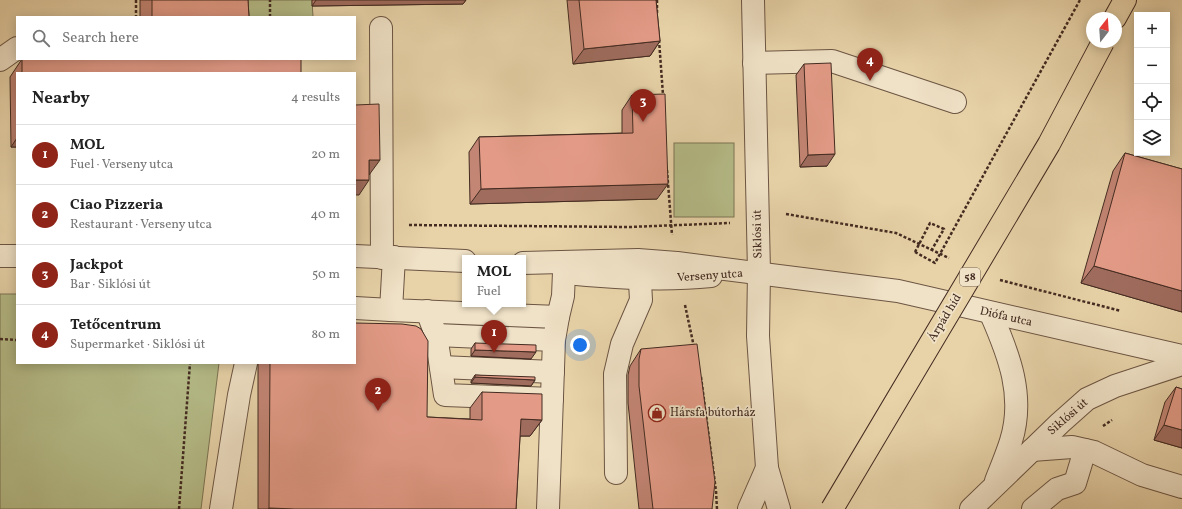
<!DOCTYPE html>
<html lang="en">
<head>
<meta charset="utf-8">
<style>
  :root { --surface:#fff; --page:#f2f2f2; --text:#222; --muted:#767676; --line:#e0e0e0; --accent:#8f2418 }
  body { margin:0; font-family:Vollkorn,serif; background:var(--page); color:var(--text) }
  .controls { position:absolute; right:12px; top:12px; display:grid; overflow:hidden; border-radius:0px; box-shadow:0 2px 10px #0003 }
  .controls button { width:36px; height:36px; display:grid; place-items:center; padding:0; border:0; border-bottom:1px solid var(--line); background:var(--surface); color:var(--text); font:20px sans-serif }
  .compass { position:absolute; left:1086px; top:12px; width:36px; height:36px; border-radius:50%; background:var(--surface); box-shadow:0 2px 10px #0003; rotate:17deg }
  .you { position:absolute; left:580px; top:345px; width:14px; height:14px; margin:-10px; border:3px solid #fff; border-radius:50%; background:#1a73e8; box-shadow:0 0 0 6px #1a73e833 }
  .badge { display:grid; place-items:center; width:26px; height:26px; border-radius:50%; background:var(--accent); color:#fff; font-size:13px; font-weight:700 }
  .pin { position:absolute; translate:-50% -33px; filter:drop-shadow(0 1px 2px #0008) }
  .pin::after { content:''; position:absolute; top:21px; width:14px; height:12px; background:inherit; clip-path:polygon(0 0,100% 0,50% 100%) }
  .popup { position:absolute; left:462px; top:255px; width:64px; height:52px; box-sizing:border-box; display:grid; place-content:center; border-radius:0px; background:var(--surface); filter:drop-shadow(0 1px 3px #0005); font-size:13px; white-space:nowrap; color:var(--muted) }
  .popup b { font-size:15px; color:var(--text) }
  .popup::after { content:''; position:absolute; left:50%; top:100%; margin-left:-8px; border:8px solid transparent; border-top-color:var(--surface) }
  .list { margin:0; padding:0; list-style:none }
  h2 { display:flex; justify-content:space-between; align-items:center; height:52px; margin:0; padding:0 16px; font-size:17px }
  h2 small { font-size:13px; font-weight:400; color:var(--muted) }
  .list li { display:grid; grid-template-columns:26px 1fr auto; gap:12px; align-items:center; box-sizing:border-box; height:60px; padding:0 16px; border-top:1px solid var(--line) }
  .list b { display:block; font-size:15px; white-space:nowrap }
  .list p { margin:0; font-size:13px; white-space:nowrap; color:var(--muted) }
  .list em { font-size:13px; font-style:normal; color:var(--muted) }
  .icon { flex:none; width:22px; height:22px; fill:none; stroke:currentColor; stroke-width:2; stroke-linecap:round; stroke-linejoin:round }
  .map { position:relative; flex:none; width:1182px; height:509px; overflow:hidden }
  .search { position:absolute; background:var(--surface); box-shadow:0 2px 10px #0003; left:16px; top:16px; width:340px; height:44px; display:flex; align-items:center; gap:10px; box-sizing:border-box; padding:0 14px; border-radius:0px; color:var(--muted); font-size:15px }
  .panel { position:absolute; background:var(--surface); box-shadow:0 2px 10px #0003; left:16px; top:72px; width:340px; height:292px; border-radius:0px }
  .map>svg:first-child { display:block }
  .green { fill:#b5bc88; stroke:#7c7454 }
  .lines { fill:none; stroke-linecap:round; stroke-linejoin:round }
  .minor-casing { stroke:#6c5543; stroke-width:24 }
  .major-casing { stroke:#432b21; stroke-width:24 }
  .path { stroke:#432b21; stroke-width:2.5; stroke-dasharray:3 2; stroke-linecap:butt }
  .minor { stroke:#f0e2c7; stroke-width:22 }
  .major { stroke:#e8d3a9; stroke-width:22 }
  .major-bridge-casing { stroke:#432b21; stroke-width:24; stroke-linecap:butt }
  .path-bridge { stroke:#432b21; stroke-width:2.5; stroke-dasharray:3 2; stroke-linecap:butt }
  .major-bridge { stroke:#e8d3a9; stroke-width:22 }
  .wall { fill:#c38574; stroke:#432b21 }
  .shaded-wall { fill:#9f6c5e; stroke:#432b21 }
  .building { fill:#e39b87; stroke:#432b21 }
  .labels { text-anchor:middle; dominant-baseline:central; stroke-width:3.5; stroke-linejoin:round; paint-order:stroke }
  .shield { fill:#f0e2c7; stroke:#776253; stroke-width:1 }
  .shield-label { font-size:11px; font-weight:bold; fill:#432b21 }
  .street-label { font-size:12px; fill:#432b21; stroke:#f0e2c7 }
  .poi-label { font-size:12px; fill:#432b21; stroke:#f0e2c7; text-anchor:start }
</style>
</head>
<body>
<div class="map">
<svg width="1182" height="509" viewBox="0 0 1182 509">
  <rect width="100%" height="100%" fill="#e8d3a9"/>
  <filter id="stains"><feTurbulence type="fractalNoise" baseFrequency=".005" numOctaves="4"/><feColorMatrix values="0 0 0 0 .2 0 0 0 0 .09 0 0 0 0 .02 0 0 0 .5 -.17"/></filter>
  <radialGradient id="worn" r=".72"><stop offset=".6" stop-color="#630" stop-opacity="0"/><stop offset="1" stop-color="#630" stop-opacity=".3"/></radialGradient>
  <g class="green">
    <polygon points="236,0 312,0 313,17 236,17"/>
    <rect x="674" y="143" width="60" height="74"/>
    <polygon points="0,294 17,294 17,363 219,363 201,509 0,509"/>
  </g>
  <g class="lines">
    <defs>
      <g id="minor">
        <polyline points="753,0 759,272 758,336 767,468 779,509"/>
        <polyline points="381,28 382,258"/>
        <polyline points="0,60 17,48"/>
        <polyline points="754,63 832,61 955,102"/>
        <polyline points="0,256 17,256"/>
        <polyline points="355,256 465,261"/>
        <polyline points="394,257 391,310 558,317 563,296 564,272"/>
        <polyline points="523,263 638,260 677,263 898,291 1182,356"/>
        <path d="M566,273C614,278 663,281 711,276"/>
        <polyline points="355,308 391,310"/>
        <polyline points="427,311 436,335 445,395 552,399"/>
        <path d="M991,314C1009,355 1025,396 1011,441C1007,454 1001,468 996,481"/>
        <polyline points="436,335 554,340"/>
        <polyline points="441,367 553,372"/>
        <polyline points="1032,450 1072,447 1094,452 1142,475 1182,487"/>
        <polyline points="616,473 615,374 622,344 641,300 639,264"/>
        <polyline points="221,509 239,395 246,363"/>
        <polyline points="548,509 554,340 558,317"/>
        <polyline points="749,509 767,468"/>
        <polyline points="971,509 1060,423 1087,399 1115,386 1182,364"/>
        <polyline points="1033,509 1057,489 1075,483 1085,450"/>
      </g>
      <polyline id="major" points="1115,18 1125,0"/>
    </defs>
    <use href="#minor" class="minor-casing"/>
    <use href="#major" class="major-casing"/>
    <g class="path">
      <polyline points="136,0 136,17"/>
      <polyline points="657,0 657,13"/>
      <polyline points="270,17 270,0"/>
      <polyline points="659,40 663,95"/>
      <polyline points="667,170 672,235"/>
      <polyline points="786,214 896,233 949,258"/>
      <polyline points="409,225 629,227 730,223"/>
      <polyline points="915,252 930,223 944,229 931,251"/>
      <polyline points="1000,280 1121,311"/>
      <polyline points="685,305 694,347"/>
      <polyline points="0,339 17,340"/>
      <polyline points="701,377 716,491 717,509"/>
      <polyline points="1103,426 1112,420"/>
      <polyline points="179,509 190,363"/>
    </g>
    <use href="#minor" class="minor"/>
    <use href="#major" class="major"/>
    <defs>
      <polyline id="major-bridge" points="832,509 1049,144 1103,42"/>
    </defs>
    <use href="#major-bridge" class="major-bridge-casing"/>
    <polyline class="path-bridge" points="915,252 935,263 1080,0"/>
    <use href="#major-bridge" class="major-bridge"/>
  </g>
  <g class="wall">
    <polygon points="140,0 248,0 249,17 140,17"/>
    <polygon points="312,0 466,0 463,4 312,6"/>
    <polygon points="567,0 656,0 660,41 650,56 573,64"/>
    <polygon points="22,59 301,73 17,73 17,147 11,147 10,77"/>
    <polygon points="804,64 827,166 800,167 796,75"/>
    <polygon points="632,95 657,199 470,204 469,152 479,137 622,133 622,110"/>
    <polygon points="1125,153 1182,169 1182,312 1081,283 1113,171"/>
    <polygon points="475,343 531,359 471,356 471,349"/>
    <polygon points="641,349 712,509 639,509 628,403 628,375 630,366"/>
    <polygon points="258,363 355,363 427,417 470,419 470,408 482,392 542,420 530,436 520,436 516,509 258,509"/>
    <polygon points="475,375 535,380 531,386 471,383 471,381"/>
    <polygon points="1176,387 1182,389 1182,448 1154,440 1165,402"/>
  </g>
  <g class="shaded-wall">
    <polygon points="316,0 466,0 463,4 312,6"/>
    <polygon points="660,41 650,56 573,64 584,49"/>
    <polygon points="17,138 17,147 11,147"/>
    <polygon points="835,154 827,166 800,167 808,155"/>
    <polygon points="369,160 380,160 369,175"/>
    <polygon points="355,180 369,180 359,195 355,195"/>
    <polygon points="668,184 657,199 470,204 481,189"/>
    <polygon points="1094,266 1182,291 1182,312 1081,283"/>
    <polygon points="475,350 536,352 531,359 471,356"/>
    <polygon points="475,377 535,380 531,386 471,383"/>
    <polygon points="521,419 542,420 530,436 509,436"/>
    <polygon points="1164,425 1182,430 1182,448 1154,440"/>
    <polygon points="269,508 295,509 268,509"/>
  </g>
  <g class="building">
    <polygon points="152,0 248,0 249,17 152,17"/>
    <polygon points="579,0 656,0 660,41 584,49"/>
    <rect x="22" y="59" width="279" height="14"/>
    <polygon points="831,63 835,154 808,155 804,64"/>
    <polygon points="665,94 668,184 481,189 479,137 633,133 632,95"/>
    <polygon points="379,104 380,160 369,160 369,180 355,180 355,105"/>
    <polygon points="1125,153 1182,169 1182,291 1094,266"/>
    <polygon points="355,323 402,324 416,326 421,329 428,341 427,417 482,420 482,392 542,394 542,420 521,419 516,509 295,509 269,508 270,363 355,363"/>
    <polygon points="475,343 536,345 536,352 475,350"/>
    <polygon points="697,344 715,482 712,509 653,509 639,386 639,359 641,349"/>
    <polygon points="475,375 535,377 535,380 475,377"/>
    <polygon points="1176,387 1182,389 1182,430 1164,425"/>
  </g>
  <defs>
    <symbol id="shop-ring" viewBox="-11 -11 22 22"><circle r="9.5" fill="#f0e2c7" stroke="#8f2418" stroke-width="1.5"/><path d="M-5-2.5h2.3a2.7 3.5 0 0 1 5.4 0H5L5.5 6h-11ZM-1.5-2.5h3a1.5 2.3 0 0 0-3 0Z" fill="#8f2418"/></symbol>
  </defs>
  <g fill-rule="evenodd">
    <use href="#shop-ring" x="647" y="403" width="20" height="20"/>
  </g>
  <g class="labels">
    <rect class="shield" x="960" y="268" width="20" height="18" rx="3"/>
    <g class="shield-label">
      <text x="970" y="277">58</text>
    </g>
    <g class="street-label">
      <text transform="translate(758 234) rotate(-91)">Siklósi út</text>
      <text transform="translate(710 276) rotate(-4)">Verseny utca</text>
      <text transform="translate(1006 317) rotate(13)">Diófa utca</text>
      <text transform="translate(945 318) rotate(-59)">Árpád híd</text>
      <text transform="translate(1068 417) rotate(-41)">Siklósi út</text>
    </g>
    <g class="poi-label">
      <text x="670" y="413">Hársfa bútorház</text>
    </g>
  </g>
  <rect width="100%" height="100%" filter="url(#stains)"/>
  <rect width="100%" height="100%" fill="url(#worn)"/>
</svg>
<div class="controls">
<button>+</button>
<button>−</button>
<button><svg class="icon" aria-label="locate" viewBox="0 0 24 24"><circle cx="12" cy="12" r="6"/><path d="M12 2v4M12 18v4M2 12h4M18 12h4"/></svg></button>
<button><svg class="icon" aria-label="layers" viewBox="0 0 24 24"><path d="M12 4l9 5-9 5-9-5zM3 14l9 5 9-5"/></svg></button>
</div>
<svg class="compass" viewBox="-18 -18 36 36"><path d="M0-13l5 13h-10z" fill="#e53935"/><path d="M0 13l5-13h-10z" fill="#767676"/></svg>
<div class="you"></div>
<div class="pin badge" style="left:494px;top:353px">1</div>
<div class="popup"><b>MOL</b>Fuel</div>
<div class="pin badge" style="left:378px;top:411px">2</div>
<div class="pin badge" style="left:643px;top:122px">3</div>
<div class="pin badge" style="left:870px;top:81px">4</div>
<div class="search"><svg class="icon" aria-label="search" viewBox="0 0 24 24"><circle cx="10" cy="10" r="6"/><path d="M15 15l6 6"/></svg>Search here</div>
<section class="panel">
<h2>Nearby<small>4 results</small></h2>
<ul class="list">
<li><span class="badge">1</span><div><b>MOL</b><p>Fuel · Verseny utca</p></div><em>20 m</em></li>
<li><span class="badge">2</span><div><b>Ciao Pizzeria</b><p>Restaurant · Verseny utca</p></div><em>40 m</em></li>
<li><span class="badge">3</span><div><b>Jackpot</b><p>Bar · Siklósi út</p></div><em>50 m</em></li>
<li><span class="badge">4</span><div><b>Tetőcentrum</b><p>Supermarket · Siklósi út</p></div><em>80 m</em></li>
</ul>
</section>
</div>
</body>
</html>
